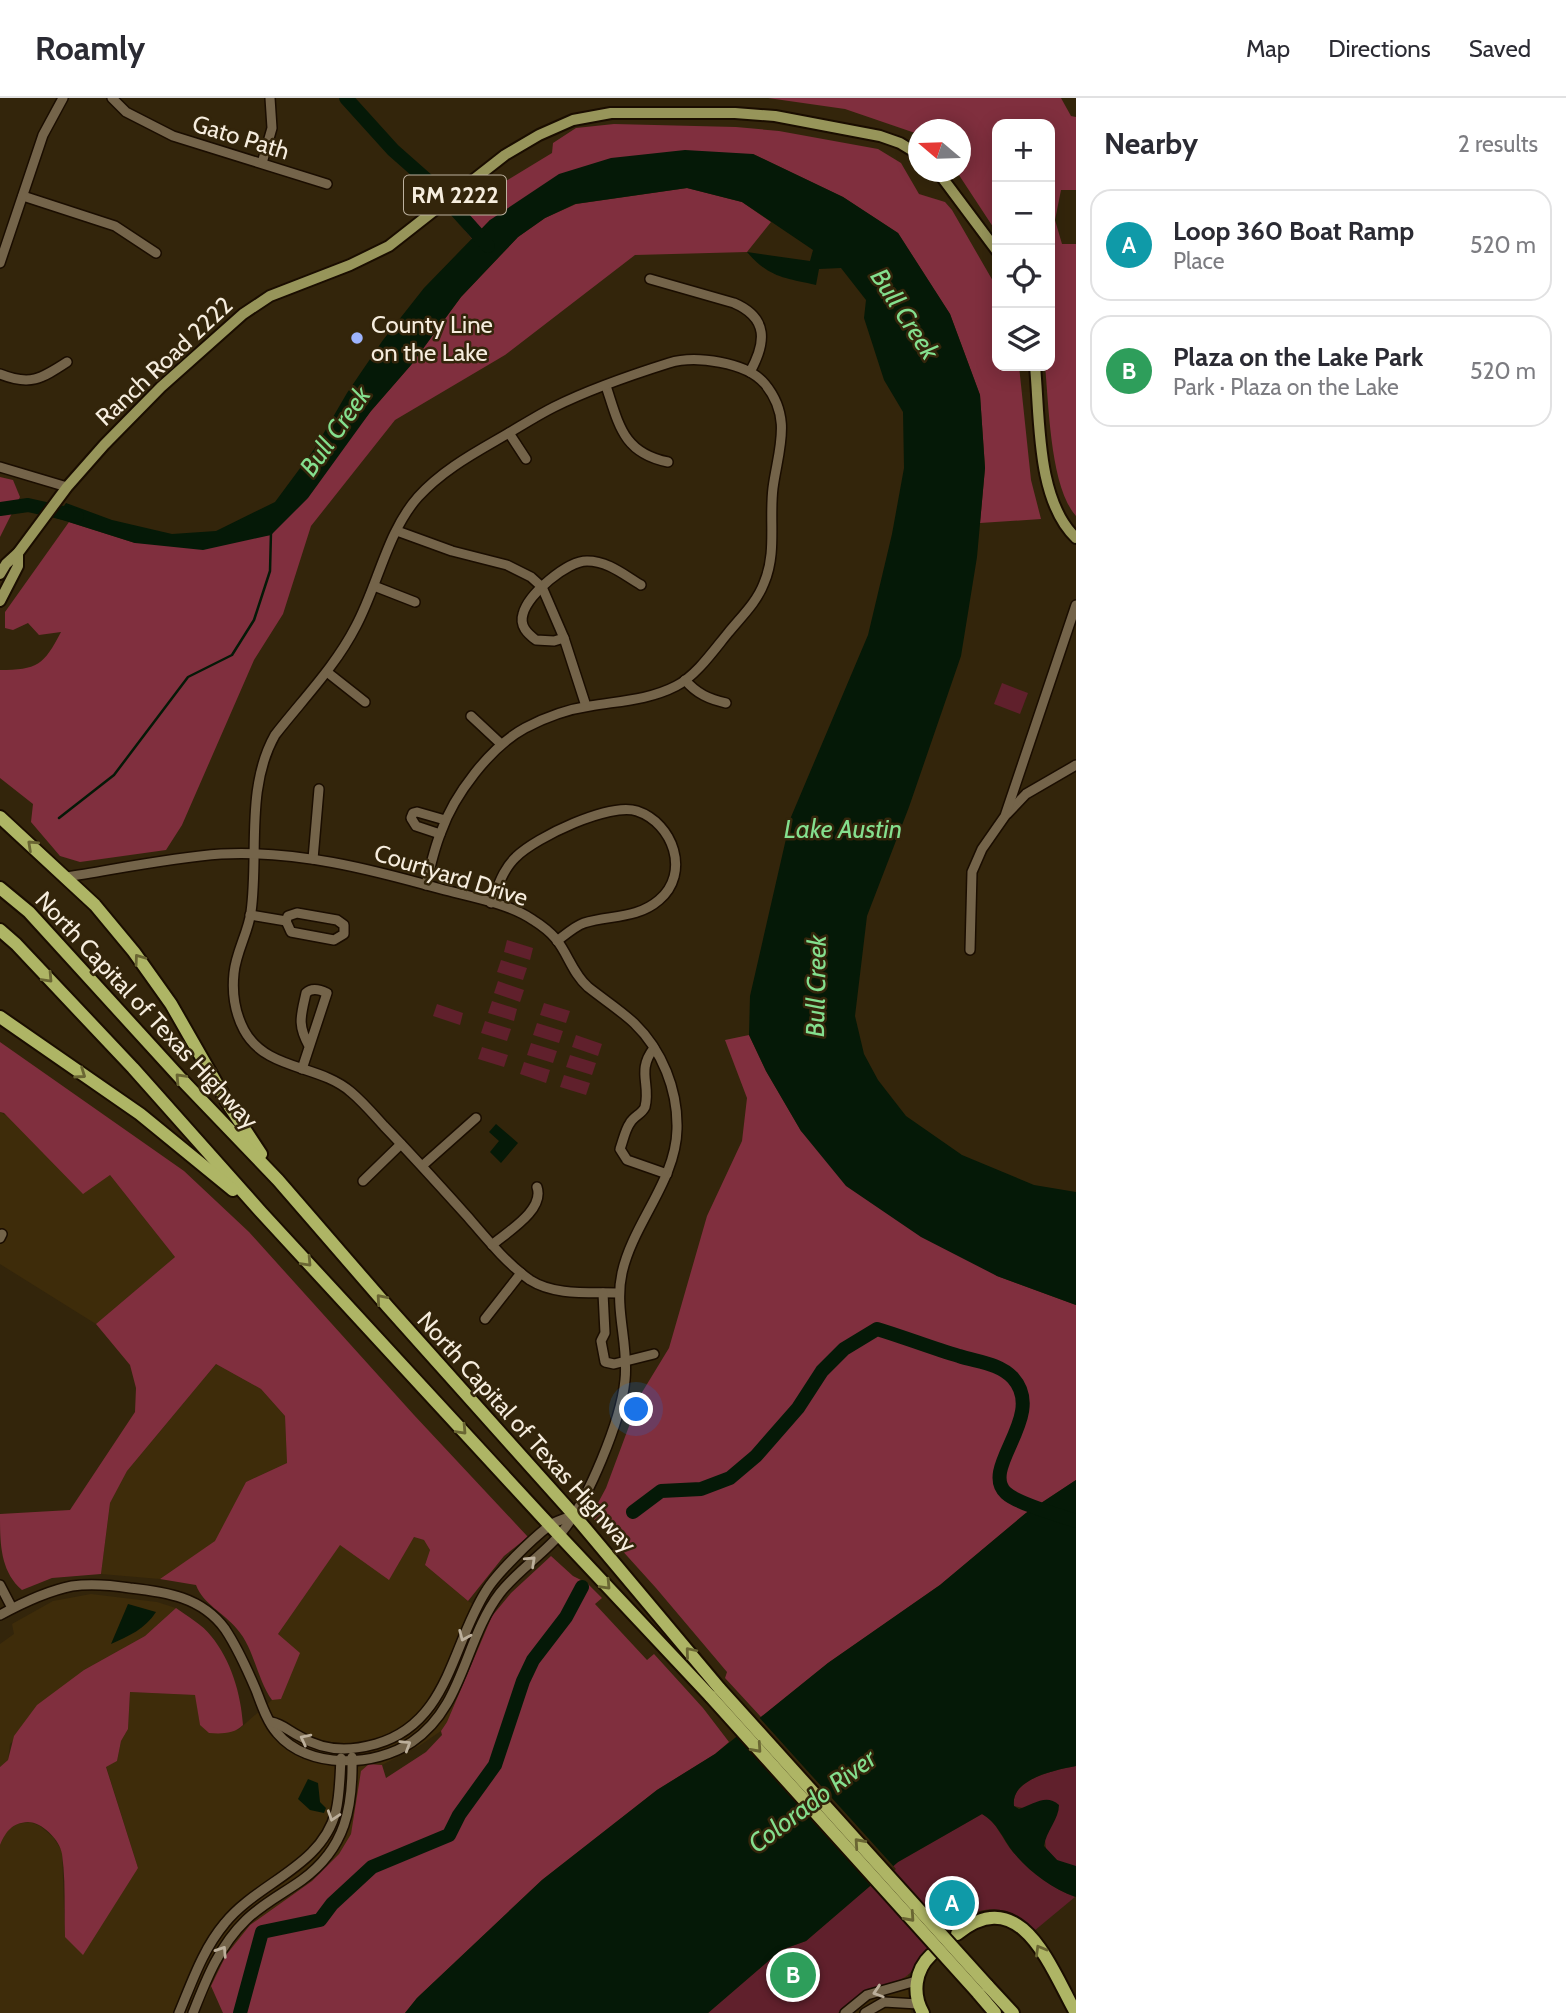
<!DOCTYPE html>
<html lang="en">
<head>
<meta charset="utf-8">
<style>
  :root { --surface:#fff; --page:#f7f7f7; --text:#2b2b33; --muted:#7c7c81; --line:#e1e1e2; --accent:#db2777 }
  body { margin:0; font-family:Cabin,sans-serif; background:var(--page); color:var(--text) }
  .controls { position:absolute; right:21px; top:21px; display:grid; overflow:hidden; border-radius:14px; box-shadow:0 4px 18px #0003 }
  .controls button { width:63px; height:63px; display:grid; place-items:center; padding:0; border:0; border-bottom:2px solid var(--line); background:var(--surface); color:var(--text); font:35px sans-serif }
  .compass { position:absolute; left:908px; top:21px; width:63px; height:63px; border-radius:50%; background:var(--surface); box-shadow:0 4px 18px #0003; rotate:289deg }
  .you { position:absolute; left:637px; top:1312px; width:24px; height:24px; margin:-18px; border:5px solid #fff; border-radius:50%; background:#1a73e8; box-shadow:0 0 0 10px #1a73e833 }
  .badge { display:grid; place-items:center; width:46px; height:46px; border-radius:50%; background:var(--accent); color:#fff; font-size:23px; font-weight:700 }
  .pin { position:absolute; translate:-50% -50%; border:4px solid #fff; box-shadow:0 2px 7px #0006 }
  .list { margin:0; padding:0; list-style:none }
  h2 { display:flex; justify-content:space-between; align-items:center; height:91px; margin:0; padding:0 28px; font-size:30px }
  h2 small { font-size:23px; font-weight:400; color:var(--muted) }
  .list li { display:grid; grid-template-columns:46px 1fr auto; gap:21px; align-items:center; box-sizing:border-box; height:112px; margin:0 14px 14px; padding:0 14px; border:2px solid var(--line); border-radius:21px }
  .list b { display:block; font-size:26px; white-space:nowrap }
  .list p { margin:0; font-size:23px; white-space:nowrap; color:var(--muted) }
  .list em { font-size:23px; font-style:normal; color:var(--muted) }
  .icon { flex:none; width:38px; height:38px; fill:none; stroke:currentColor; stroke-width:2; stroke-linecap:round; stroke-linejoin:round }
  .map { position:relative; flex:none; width:1076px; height:1915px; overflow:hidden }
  header { display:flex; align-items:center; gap:42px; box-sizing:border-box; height:98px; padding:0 35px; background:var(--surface); border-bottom:2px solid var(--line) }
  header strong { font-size:33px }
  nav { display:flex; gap:38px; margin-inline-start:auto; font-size:24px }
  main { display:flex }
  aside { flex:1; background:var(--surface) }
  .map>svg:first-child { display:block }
  .built { fill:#3e2c0a }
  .green { fill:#60202c }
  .forest { fill:#802f3e }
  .water { fill:#051907 }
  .pier { fill:#33250b }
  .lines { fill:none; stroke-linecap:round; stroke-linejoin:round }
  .stream { stroke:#051907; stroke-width:2.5 }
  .river { stroke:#051907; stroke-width:14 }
  .minor-casing { stroke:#1a0d00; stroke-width:12 }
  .major-casing { stroke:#1a0d00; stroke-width:14 }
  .highway-casing { stroke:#1a0d00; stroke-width:16 }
  .minor { stroke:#74644a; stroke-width:9 }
  .major { stroke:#97955a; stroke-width:10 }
  .highway { stroke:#aeb565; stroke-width:12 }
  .highway-bridge-casing { stroke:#1a0d00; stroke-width:16; stroke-linecap:butt }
  .highway-bridge { stroke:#aeb565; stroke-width:12 }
  .oneway { stroke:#6a6633 }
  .oneway2 { stroke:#bcaf9b }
  .poi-dot { fill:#9eb4fd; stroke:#33250b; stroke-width:2.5 }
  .labels { text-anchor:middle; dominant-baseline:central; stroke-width:5; stroke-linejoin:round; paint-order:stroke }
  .shield { fill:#33250b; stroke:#bcb19f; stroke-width:2 }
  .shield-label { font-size:23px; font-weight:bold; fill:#f6edde }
  .street-label { font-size:24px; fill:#f6edde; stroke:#33250b }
  .poi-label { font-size:24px; fill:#f6edde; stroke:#33250b; text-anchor:start }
  .water-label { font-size:26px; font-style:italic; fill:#84df8e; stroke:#33250b }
</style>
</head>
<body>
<header>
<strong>Roamly</strong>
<nav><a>Map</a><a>Directions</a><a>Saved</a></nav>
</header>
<main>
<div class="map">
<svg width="1076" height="1915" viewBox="0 0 1076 1915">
  <rect width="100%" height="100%" fill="#33250b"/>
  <g class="built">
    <polygon points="0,1014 110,1077 175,1159 96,1226 0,1166"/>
    <polygon points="216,1266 261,1291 285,1318 287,1365 246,1384 216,1443 160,1481 101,1476 110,1405 127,1373"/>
    <polygon points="414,1439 424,1442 430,1452 425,1467 468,1503 492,1518 447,1624 441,1633 419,1648 382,1667 369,1666 351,1736 339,1756 312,1783 250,1827 226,1857 199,1915 0,1915 0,1747 6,1732 17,1726 30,1724 40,1728 53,1739 62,1753 65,1839 138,1770 106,1668 117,1663 121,1643 128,1631 130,1594 196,1597 200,1627 238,1632 272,1602 281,1600 278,1536 340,1446 389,1481"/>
    <polygon points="91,1496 157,1504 176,1510 145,1538 84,1572 10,1646 8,1662 0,1669 0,1546 14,1536 12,1526 53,1503"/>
    <polygon points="908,1876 911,1915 838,1915 853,1902 874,1890 897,1883"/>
  </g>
  <g class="green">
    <polygon points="1002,585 1028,595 1020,616 994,606"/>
    <polygon points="507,842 533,850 530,862 504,854"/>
    <polygon points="501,862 527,870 523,882 497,874"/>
    <polygon points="498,883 524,892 520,904 494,895"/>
    <polygon points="492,903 517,911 514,923 488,915"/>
    <polygon points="544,905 570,913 566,925 540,917"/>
    <polygon points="437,906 463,915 460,927 433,918"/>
    <polygon points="485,923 511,931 507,943 481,935"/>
    <polygon points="537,925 563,933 559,945 533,937"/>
    <polygon points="576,937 602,946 598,958 572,949"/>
    <polygon points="531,945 557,953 553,965 527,957"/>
    <polygon points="482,949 508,957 504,969 478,961"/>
    <polygon points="570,957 596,965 592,977 566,969"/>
    <polygon points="524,964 550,972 546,985 520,976"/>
    <polygon points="564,977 590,985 586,997 560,989"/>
    <path d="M1076,1668V1769L1058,1763L1046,1751L1045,1742L1023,1710L1014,1708C1010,1681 1055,1672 1076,1668Z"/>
    <path d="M982,1716C997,1724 1002,1741 1013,1754C1030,1774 1050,1789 1075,1799L1034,1833C1012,1805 980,1805 953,1827C936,1841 925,1861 909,1876C899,1885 885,1885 874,1890C860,1896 849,1905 838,1915H708L781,1852L806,1843L898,1764Z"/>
  </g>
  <g class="forest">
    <path d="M768,0H1061L1071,18L1076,19V92H1061L1055,122L1062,146H1076V418C1050,389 1049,307 1045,268H1050V26H997V135L957,74H960V32H918V36L845,11Z"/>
    <polygon points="614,26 736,29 779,33 878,51 901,65 919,96 945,104 952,112 997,190 997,268 1019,268 1031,382 1041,421 980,425 985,370 980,297 950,216 898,135 843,99 753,56 490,122 472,141 453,118 484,88 506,83 552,55 553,45 576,30"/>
    <path d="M687,90L742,104L771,124L747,154L635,157L505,257L395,322L311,428L283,516L254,562L182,727L166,752L80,764L60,758L31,724L33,706L0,680V572C37,572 44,567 61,534L39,537L28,525L13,532L5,530V514L69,424L135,445L271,437L371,313L411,267L461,199L518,139L545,120L576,106Z"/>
    <polygon points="0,379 13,382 20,399 0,439"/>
    <polygon points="749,937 766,973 801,1033 997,1178 1076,1207 1076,1382 1026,1415 940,1487 828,1565 761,1619 725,1580 727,1574 656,1490 591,1418 606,1390 641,1296 669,1250 707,1118 742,1043 747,1000 725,942"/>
    <path d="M0,944L184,1073L249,1134L414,1317L528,1439L504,1458L468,1503L425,1467L430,1452L424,1442L414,1439L389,1482L340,1447L278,1536L300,1555L281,1601L272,1602C257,1581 254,1550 237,1531C224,1515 203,1506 196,1487L160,1481L215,1443L246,1384L287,1365L285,1318L261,1291L216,1266L127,1373L110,1405L101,1476L52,1480L22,1492C0,1473 0,1445 0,1416L70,1412L135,1314L136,1290L130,1267L96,1226L175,1159L110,1077L83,1096L4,1015L0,1014Z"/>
    <polygon points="551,1458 573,1478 587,1485 602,1500 595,1506 647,1562 654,1556 703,1610 729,1644 715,1656 657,1692 542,1782 417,1900 405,1915 223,1915 211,1888 226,1857 250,1827 312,1783 339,1756 351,1736 361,1673 369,1666 382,1667 386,1680 426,1654 442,1637 441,1633 447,1624 492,1518 511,1495"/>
    <path d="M176,1510C187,1518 203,1527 211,1538C231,1562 241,1596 243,1627C234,1636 221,1636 209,1635L200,1627L195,1597L130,1594L128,1631L121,1643L117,1663L106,1669L138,1770L83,1857L65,1839C64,1812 66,1783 62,1756C60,1742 42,1724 28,1724C12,1725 6,1733 0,1747V1669L8,1662L14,1638L37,1607L84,1572L145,1538Z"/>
  </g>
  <g class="water">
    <path d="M685,52L753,56L843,99L898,135L950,216L980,297L985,370L977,459L961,558L909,709L867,818L855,918L864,956L878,982L906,1018L962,1057L1034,1087L1076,1094V1207L997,1178L921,1139L846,1088L801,1033L766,973L749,937L750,898L791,719L868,537L892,436L904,370L903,314L884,282L864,220L866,202L841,170L819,171L816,187C785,180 769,180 747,154L810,163L813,152L742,104L687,90L575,106L545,120L518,139L461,199L411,267L371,313L308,400L271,437L203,452L135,445L56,420L66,405L112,422L172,436L216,433L275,404L315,350L347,295L383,242L424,190L490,122L559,76L611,60Z"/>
    <polygon points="496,1026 518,1045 501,1065 490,1054 499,1043 489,1034"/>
    <path d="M1076,1382V1668C1055,1672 1010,1681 1014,1708L1019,1711C1033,1707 1046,1695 1059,1707C1059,1721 1046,1733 1044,1748L1057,1762L1076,1768V1799C1051,1790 1031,1775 1013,1754C1003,1741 997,1724 982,1716L898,1764L806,1843L781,1852L708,1915H405L417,1900L542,1782L657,1692L715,1656L828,1565L940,1487L1026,1415Z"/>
    <path d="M128,1506L156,1514C145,1531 129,1538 111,1546Z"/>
    <polygon points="308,1681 318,1685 320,1704 326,1710 324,1715 310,1712 298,1701"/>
  </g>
  <polygon class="pier" points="757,1617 896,1771 873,1790 734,1636"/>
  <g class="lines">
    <polyline class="stream" points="59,720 114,677 188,579 232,557 254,522 270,473 271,434"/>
    <g class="river">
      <polyline points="346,0 393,52 436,90"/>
      <polyline points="455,111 488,148"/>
      <polyline points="0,411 28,407 77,418"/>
      <path d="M633,1414L661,1393L701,1391L730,1380L756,1358L798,1310L822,1273L844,1251L877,1231C904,1239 931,1250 959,1258C977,1264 999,1265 1013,1280C1047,1318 979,1370 1006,1395C1018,1406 1059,1417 1076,1423"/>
      <polyline points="240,1915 262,1834 320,1822 332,1806 372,1769 449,1737 459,1717 495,1667 523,1583 533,1562 566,1519 582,1489"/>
    </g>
    <defs>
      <g id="minor">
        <polyline points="112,0 126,14 173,38 327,86"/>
        <polyline points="262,65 272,30 270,0"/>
        <polyline points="23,98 115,128 156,155"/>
        <polyline points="0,165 43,37 63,0"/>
        <path d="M650,181L734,205C769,220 766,245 750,274"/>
        <path d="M0,276C30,288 41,281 67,264"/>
        <path d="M606,288C619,327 623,355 668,364"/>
        <polyline points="509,335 526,361"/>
        <polyline points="0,369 67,389"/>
        <polyline points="397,433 452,453 507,467 531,479 542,489 564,540 586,608"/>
        <polyline points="374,488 415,504"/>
        <path d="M564,540L554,543L536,542C528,536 519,528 523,516C528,496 567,463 587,463C608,463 624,477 641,487"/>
        <polyline points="327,574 365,604"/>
        <path d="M685,582C697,596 709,601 726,605"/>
        <polyline points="471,618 501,646"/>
        <polyline points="1007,716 1026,696 1076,667"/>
        <polyline points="440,736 416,728 411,720 413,715 417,714 445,722"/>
        <polyline points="313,761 319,691"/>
        <path d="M426,787C430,769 434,751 441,734C454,697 490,649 525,630C544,620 569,611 590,608C619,603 649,602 676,588C696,578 714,552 728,535C741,519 757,504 764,485C777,455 769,422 773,390C778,352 793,320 765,286C747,264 695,257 669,265C631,277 590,291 554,309C534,319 515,332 495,343C467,359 440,375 418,399C387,434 378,487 356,528C335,569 303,601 275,637C245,690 259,756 251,814C248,835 236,854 234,875C232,894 235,915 244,932C266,973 319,966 351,994C363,1004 374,1017 384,1028C413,1058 440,1088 467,1118C486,1140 506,1165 530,1182C555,1198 590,1194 618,1195"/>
        <path d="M491,805C498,789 503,771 516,759C536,739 610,704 637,713C673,725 691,775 659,802C637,821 610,817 584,825C575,828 565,837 557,843"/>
        <polygon points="297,815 337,822 344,827 344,836 334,842 291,834 286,823 288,818"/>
        <polyline points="250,817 286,823"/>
        <polyline points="970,852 972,774 982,751 1005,718 1076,507"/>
        <path d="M654,950C636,973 651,986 645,1009C642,1016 634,1018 630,1025C625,1032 623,1043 620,1051L627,1062L667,1076"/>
        <path d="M302,971L327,895C321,892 312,889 306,895C301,918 297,926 309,948"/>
        <polyline points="422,1068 476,1020"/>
        <polyline points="363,1083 401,1046"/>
        <polyline points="0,1140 2,1136"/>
        <path d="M492,1147C507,1134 545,1112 537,1089"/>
        <polyline points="603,1195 605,1235 601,1243 605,1264 614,1266 654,1256"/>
        <polyline points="485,1221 521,1175"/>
        <polyline points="0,1487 12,1510"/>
        <path d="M0,1517C22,1505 47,1493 72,1488C92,1485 111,1487 130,1490C166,1494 202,1499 225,1531C237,1549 247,1571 256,1592C261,1605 267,1624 277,1635C308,1672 375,1669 412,1644C464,1609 464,1542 500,1495C518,1472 544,1456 562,1434C588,1402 621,1323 625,1282C629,1246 614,1211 622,1175C633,1125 676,1083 677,1031C678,992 662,952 634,925C620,912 603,901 588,889C573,876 568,856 556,841C550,834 541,827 533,822C508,805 471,799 441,791C370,771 296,752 221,756C169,760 117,771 66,779"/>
        <path d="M271,1624C282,1626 289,1633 299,1638C312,1646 329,1651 344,1651C356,1651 365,1649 376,1646C449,1625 451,1548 486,1493C496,1476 532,1441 549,1428C555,1423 565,1421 573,1417"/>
        <path d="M179,1915C192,1884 203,1851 225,1825C258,1784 322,1769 336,1713C340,1696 340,1677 341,1660"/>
        <path d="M193,1915C206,1882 219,1848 246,1822C262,1806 284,1795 302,1782C346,1750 353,1709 352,1659"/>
        <polyline points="845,1915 867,1897 916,1883"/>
        <polyline points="865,1915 884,1904 918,1906"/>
      </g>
      <g id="major">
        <polyline points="938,74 997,153"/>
        <path d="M1035,268C1040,320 1036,402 1076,440"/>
        <polyline points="0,476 6,466 18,455 67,389 104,347 161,289 243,216 270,198 350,167 389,148 505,57 539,37 573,22 611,15 735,15 775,18 880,38 900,45 918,56"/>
        <polyline points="0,503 18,468 18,455"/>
      </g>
      <g id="highway">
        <polyline points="0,719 95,807 134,854 171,906 230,1009 261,1056"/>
        <polyline points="0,790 29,814 184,984 278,1082 388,1209 574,1417 720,1591"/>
        <polyline points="0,832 16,846 133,970 261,1114 543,1420 711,1599"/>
        <polyline points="0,919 140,1016 233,1092"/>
        <path d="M957,1836C1021,1784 1050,1869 1076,1915"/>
        <polyline points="987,1887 1013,1915"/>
        <polyline points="978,1895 995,1915"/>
        <path d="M923,1915C912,1896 915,1872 931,1857"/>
      </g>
    </defs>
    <use href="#minor" class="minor-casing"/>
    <use href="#major" class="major-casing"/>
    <use href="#highway" class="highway-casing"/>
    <use href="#minor" class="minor"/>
    <use href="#major" class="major"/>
    <use href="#highway" class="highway"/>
    <defs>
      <g id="highway-bridge">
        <polyline points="720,1591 987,1887"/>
        <polyline points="711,1599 978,1895"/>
      </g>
    </defs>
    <use href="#highway-bridge" class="highway-bridge-casing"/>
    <use href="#highway-bridge" class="highway-bridge"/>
  </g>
  <defs><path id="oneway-chevron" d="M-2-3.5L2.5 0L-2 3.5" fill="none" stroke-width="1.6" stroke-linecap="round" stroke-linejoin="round" transform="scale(1.75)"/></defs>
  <g class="oneway">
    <use href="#oneway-chevron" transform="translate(32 747) rotate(-137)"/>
    <use href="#oneway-chevron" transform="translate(139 861) rotate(-126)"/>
    <use href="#oneway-chevron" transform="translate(48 880) rotate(47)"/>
    <use href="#oneway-chevron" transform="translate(81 976) rotate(35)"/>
    <use href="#oneway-chevron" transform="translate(180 980) rotate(-133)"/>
    <use href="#oneway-chevron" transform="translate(307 1164) rotate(47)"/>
    <use href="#oneway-chevron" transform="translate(381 1201) rotate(-131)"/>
    <use href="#oneway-chevron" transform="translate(462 1332) rotate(47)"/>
    <use href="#oneway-chevron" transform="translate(606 1487) rotate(47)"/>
    <use href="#oneway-chevron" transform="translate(690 1554) rotate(-130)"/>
    <use href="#oneway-chevron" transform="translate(757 1650) rotate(48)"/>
    <use href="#oneway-chevron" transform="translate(859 1745) rotate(-132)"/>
    <use href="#oneway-chevron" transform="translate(910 1819) rotate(48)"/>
    <use href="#oneway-chevron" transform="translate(1040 1852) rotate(-120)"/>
  </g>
  <g class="oneway2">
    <use href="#oneway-chevron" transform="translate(531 1463) rotate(-43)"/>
    <use href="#oneway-chevron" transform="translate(464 1538) rotate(113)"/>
    <use href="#oneway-chevron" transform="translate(305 1641) rotate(-153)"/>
    <use href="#oneway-chevron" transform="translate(406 1647) rotate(-32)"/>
    <use href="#oneway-chevron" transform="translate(333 1718) rotate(108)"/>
    <use href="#oneway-chevron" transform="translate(222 1853) rotate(-57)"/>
    <use href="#oneway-chevron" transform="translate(878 1894) rotate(162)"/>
  </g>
  <circle class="poi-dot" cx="357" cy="240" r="7"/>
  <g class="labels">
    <rect class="shield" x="404" y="77.5" width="102" height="39" rx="5"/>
    <g class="shield-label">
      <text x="455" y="97">RM 2222</text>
    </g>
    <g class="street-label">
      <text transform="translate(241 39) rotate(17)">Gato Path</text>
      <text transform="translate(164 263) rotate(-43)">Ranch Road 2222</text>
      <text transform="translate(451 777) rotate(17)">Courtyard Drive</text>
      <text transform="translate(147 912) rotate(47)">North Capital of Texas Highway</text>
      <text transform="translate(527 1334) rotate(48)">North Capital of Texas Highway</text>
    </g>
    <g class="poi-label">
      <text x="371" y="226">County Line<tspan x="371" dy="28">on the Lake</tspan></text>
    </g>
    <g class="water-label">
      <text transform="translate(905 216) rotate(57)">Bull Creek</text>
      <text transform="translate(335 333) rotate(-55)">Bull Creek</text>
      <text x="843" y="731">Lake Austin</text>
      <text transform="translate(816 888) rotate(-89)">Bull Creek</text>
      <text transform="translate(812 1703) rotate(-37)">Colorado River</text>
    </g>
  </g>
</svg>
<div class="controls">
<button>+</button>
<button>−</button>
<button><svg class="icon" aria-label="locate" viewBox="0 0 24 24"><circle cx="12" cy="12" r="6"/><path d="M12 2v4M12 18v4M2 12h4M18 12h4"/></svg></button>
<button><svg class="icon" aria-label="layers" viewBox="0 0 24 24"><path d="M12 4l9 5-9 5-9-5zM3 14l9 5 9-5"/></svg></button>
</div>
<svg class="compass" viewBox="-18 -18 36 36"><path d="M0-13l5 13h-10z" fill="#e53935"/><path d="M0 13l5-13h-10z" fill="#7c7c81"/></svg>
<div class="you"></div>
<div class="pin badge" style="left:952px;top:1805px;background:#0f9aa8">A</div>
<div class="pin badge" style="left:793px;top:1877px;background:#2e9e5b">B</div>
</div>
<aside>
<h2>Nearby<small>2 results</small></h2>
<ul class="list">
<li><span class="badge" style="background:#0f9aa8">A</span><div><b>Loop 360 Boat Ramp</b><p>Place</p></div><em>520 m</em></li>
<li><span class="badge" style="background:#2e9e5b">B</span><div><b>Plaza on the Lake Park</b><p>Park · Plaza on the Lake</p></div><em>520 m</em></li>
</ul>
</aside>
</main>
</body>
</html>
